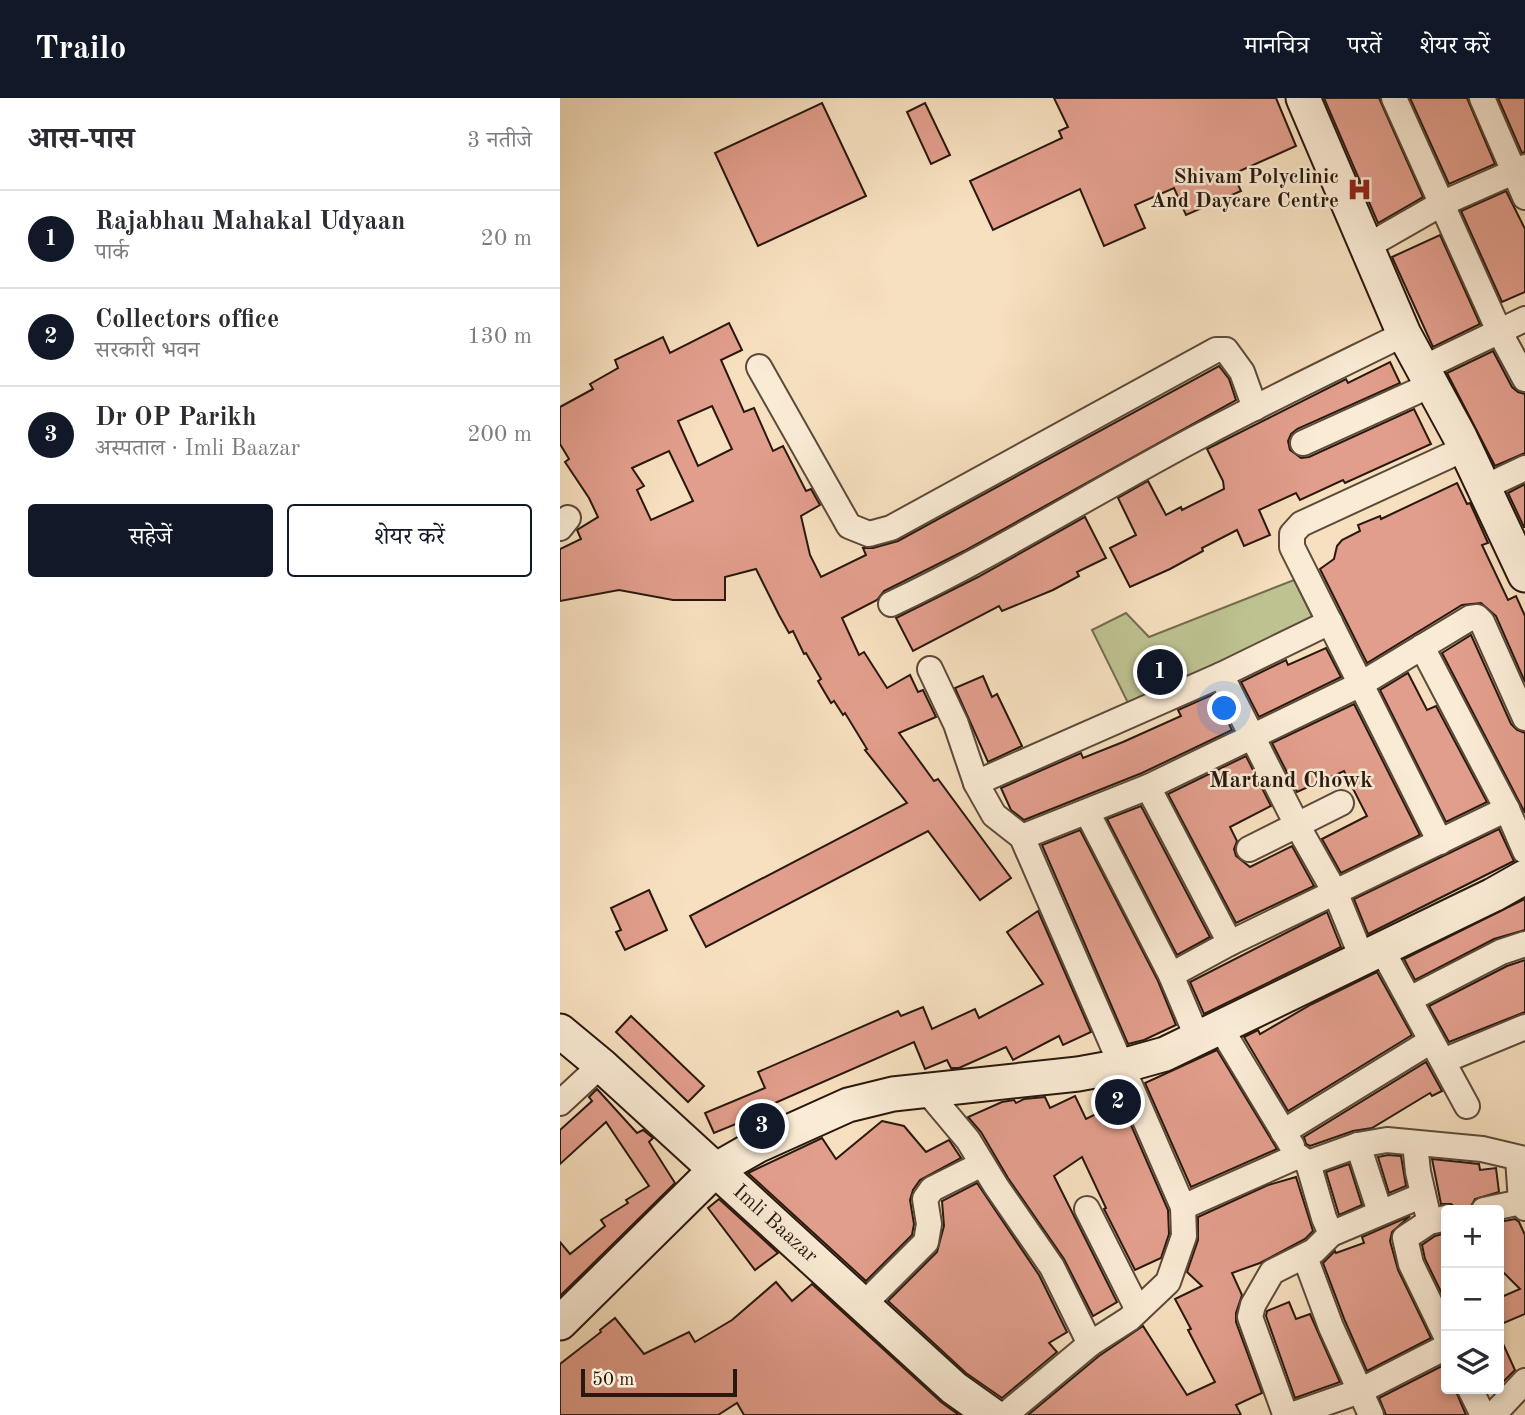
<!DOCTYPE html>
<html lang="hi">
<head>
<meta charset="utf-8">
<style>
  :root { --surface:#fff; --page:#f7f7f7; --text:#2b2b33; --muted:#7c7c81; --line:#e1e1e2; --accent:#111827 }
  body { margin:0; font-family:"Old Standard TT","Noto Serif Devanagari",serif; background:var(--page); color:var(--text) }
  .controls { position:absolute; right:21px; bottom:21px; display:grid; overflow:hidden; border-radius:7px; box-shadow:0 4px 10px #0003 }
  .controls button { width:63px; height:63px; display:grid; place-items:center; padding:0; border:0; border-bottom:2px solid var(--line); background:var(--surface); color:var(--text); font:35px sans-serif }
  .scale { position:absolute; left:21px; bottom:18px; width:156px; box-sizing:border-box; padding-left:7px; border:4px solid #29180e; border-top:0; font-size:19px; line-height:24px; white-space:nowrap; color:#29180e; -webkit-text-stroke:5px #faebd5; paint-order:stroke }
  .you { position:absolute; left:665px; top:611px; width:24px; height:24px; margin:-18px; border:5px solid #fff; border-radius:50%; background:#1a73e8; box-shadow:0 0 0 10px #1a73e833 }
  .badge { display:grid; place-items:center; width:46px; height:46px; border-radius:50%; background:var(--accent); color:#fff; font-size:23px; font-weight:700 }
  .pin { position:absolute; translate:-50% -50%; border:4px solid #fff; box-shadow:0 2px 7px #0006 }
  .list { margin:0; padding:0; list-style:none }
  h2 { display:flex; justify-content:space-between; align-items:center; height:91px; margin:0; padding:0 28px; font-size:30px }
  h2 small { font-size:23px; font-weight:400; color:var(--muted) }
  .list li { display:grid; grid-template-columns:46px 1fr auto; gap:21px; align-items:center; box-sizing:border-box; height:98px; padding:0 28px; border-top:2px solid var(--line) }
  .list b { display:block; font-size:26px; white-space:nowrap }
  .list p { margin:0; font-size:23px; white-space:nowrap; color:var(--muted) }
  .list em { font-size:23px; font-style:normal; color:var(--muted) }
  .actions { display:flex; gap:14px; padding:21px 28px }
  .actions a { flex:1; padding:16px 0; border:2px solid var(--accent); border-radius:7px; text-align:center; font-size:24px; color:var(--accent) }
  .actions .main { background:var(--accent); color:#fff }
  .icon { flex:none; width:38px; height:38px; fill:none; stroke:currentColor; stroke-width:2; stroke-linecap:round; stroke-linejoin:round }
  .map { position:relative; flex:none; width:965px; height:1317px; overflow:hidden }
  header { display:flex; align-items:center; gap:42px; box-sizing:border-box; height:98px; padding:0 35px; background:var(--accent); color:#fff }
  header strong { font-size:33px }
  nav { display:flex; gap:38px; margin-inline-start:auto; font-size:24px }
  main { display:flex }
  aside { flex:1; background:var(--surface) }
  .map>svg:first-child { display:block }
  .green { fill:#bec291; stroke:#746d50; stroke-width:2 }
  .building { fill:#e29e8c; stroke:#29180e; stroke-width:2; fill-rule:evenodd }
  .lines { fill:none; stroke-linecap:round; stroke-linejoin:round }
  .street-casing { stroke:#5c4a3a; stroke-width:28 }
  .secondary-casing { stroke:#29180e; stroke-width:37 }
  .street { stroke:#faebd5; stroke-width:24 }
  .secondary { stroke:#faebd5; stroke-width:33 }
  .labels { text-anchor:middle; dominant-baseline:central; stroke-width:5; stroke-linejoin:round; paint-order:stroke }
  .poi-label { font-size:21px; font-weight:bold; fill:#29180e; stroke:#faebd5; text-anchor:end }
  .street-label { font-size:21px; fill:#29180e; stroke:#faebd5 }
  .neighbourhood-label { font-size:23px; font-weight:bold; fill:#29180e; stroke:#faebd5 }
</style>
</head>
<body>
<header>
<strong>Trailo</strong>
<nav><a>मानचित्र</a><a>परतें</a><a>शेयर करें</a></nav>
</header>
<main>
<aside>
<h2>आस-पास<small>3 नतीजे</small></h2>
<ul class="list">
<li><span class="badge">1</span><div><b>Rajabhau Mahakal Udyaan</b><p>पार्क</p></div><em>20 m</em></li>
<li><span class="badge">2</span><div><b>Collectors office</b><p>सरकारी भवन</p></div><em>130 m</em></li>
<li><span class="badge">3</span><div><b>Dr OP Parikh</b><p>अस्पताल · Imli Baazar</p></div><em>200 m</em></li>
</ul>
<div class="actions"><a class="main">सहेजें</a><a>शेयर करें</a></div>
</aside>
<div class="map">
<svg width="965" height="1317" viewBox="0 0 965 1317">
  <rect width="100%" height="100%" fill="#f7e0bf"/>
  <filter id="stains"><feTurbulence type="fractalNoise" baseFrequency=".00286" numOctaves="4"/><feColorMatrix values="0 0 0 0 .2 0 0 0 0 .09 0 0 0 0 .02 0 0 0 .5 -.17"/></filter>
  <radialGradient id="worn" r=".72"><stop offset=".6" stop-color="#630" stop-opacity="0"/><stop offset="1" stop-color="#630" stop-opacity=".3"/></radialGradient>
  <polygon class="green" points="734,482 756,526 570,609 532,532 566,515 589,539"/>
  <g class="building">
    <polygon points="494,0 716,0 736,48 673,76 681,93 626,117 614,90 575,107 585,130 544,148 520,91 433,132 410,83 502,40 499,33 508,29"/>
    <polygon points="764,0 819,0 863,99 818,125"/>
    <polygon points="850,0 907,0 935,66 889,86"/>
    <polygon points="938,0 965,0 965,54 962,55"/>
    <polygon points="262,5 306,98 198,148 155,55"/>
    <polygon points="365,5 390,57 371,66 347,14"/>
    <polygon points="946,93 965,131 965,194 942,204 901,113"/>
    <polygon points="880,137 920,226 873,249 832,159"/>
    <path d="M169,225L182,252L161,262L184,314L194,310L213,353L223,348L246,393L251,391L260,407L241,418L250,457L261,479L306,457L303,450H313L338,443L659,268L669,281L676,302L404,453L324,493L317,502L282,520L299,557L304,554L327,590L350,577L358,594L363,592L376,619L339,635L374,683L378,681L451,780L420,802L368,733L146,849L130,818L347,705L305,652L307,651L285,615L283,617L274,603L271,605L258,583L261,581L246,555L244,556L233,533L229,535L219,517L196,471L165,479V502H113L59,492L0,503V451L21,441L17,432L38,419L29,400L5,364L9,361L0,346V309L33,291L30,286L58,270L55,262L103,239L110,255ZM152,308L172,351L138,368L118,323ZM109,353L133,403L91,422L77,392L84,388L72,370Z"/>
    <polygon points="933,253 952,289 958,294 965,296 965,355 935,368 887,275"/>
    <polygon points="830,264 840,285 737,331 731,336 728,343 730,352 741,360 749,359 854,311 871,346 785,385 783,382 740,402 736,395 699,412 710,437 684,448 677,432 642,450 643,453 610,471 570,489 550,450 576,437 558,400 588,383 606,417 621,409 622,412 664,391 663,383 647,351 786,281 788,285"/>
    <polygon points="897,385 907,406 910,405 928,445 922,447 948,502 956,498 965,518 965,584 936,518 921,505 902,507 807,565 760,471 774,461 777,448 782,442 800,433 798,427 820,418 821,421"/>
    <polygon points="965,386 965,429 964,429 948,395"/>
    <polygon points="525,419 546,460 517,474 519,478 493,492 442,513 439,508 353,553 336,520 418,479"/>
    <polygon points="911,537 951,626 957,632 965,635 965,715 882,555"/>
    <polygon points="766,550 781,579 699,619 681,584 726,562 728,567"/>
    <polygon points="848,575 867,612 876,608 927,704 886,724 820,592"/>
    <polygon points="423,578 432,599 437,596 462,648 428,664 395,590"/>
    <polygon points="654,596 672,632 582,675 464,722 451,712 441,690 521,655 523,660 563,644 621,618 618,612"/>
    <polygon points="794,606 860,737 781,775 762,741 807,718 784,673 737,694 712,645"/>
    <polygon points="686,658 711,708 670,729 677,743 674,751 676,758 690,769 732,748 754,788 676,825 608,696"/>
    <polygon points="581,708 650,839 617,857 547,721"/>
    <polygon points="939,731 954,763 808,836 794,801"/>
    <polygon points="520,732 598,883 616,927 584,942 568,946 482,747"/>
    <polygon points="89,792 107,832 65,852 56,834 61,832 51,810"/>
    <polygon points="965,801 965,832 934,841 855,882 844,861"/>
    <polygon points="478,813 531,934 503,947 499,938 453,962 446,949 399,970 391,970 387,962 365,971 354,944 208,1008 210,1012 154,1035 145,1015 205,990 198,974 338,913 341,918 363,909 372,931 415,911 419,920 483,886 447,834"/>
    <polygon points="767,814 781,849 644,916 630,884"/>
    <polygon points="965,862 965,914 889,944 869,908 947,868"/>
    <polygon points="817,874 852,937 728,1013 684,939 698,932 700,936 752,906"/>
    <polygon points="71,918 144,988 128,1004 56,934"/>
    <polygon points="657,952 717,1051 631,1089 585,985"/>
    <polygon points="866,964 882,993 872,998 870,995 812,1030 793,1033 750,1048 746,1046 744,1039"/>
    <polygon points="37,991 77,1035 83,1032 93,1040 89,1044 115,1085 0,1198 0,1144 10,1156 45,1128 41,1122 68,1105 66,1102 89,1088 46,1024 0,1066 0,1032 32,1003 29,999"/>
    <polygon points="515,998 526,1021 561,1004 608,1112 609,1136 601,1160 575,1172 544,1111 546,1110 522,1059 494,1078 557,1204 533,1218 504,1161 448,1080 421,1034 408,1019 442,1004 454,1002 456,1005 464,1001 485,999 490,1010"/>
    <polygon points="322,1023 344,1028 366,1054 389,1042 401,1060 360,1082 353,1092 350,1102 354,1126 352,1137 306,1183 188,1075 262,1040 276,1061"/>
    <polygon points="828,1057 841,1058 846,1088 829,1095 818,1059"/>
    <polygon points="872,1061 919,1066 920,1072 936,1070 939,1094 915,1101 910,1110 898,1111 891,1106 881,1106"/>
    <polygon points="789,1066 802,1107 779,1117 766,1074"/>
    <polygon points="736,1079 753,1133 745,1141 700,1165 672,1175 682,1197 676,1215 676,1224 702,1295 676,1307 681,1317 468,1317 539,1258 583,1228 627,1297 655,1284 628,1232 631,1231 615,1201 642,1188 627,1174 638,1142 638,1119 708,1087"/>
    <polygon points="417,1085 479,1177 507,1234 489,1245 497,1254 442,1300 406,1275 328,1203 377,1154 384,1128 382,1103"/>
    <polygon points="159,1101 218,1155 195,1172 148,1110"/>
    <polygon points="850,1118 832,1134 830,1143 838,1172 871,1240 807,1273 785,1223 763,1165 775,1153 776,1155 804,1145 802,1139"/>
    <polygon points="955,1121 959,1124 965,1137 965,1216 939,1227 939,1200 960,1191 939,1170 939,1124"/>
    <polygon points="886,1135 886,1204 865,1161 862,1147 875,1138"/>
    <polygon points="216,1184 232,1203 252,1186 381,1304 399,1317 184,1317 177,1305 158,1317 0,1317 0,1266 41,1234 40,1232 55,1220 84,1256 129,1234 135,1244 172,1222"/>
    <polygon points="729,1204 736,1221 750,1216 780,1284 735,1300 706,1218 707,1213"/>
    <polygon points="939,1237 955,1272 941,1286 939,1281"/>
    <polygon points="886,1266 886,1291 895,1291 906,1317 826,1317 819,1300"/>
  </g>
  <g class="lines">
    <defs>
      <g id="street">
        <polyline points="834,0 939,233 965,281"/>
        <polyline points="922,0 965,99"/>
        <polyline points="806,149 881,106 965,69"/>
        <polyline points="199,269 289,428 309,436 331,430 656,252 666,252 682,274 695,310"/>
        <polyline points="863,270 965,221"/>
        <polyline points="743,345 871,287"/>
        <polyline points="923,390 965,370"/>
        <polyline points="0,430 8,420"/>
        <path d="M331,506C439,455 539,391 644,336C710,301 777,269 844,236"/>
        <polyline points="862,549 947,711 965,753"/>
        <polyline points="370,571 396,626 416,685 434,717 462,739 623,1109 624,1138 608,1184 569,1221 530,1246 445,1317"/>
        <polyline points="661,577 737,727 776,796 802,860"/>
        <polyline points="416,685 661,577 770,524"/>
        <polyline points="588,689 670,845"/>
        <polyline points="527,714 611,877 638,941"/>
        <polyline points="462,739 588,689 801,586 910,520 917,519 922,524 965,620"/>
        <polyline points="880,744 732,449 732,436 741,426 906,350"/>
        <polyline points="689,751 781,705"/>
        <polyline points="821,850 907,1008"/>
        <polyline points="611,877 670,845 947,711"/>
        <polyline points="850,901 941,854 965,846"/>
        <polyline points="660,929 732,1048"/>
        <polyline points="883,963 965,929"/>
        <polyline points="366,992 408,1042 436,1088 492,1169 530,1246"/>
        <polyline points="0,1005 41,967"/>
        <polyline points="723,1034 871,943"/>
        <polyline points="855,1045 858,1074 867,1113"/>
        <polyline points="798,1047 820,1114"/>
        <polyline points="958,1060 961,1104 965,1110"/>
        <polyline points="748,1065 764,1120 771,1136"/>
        <polyline points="623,1109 738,1058 748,1065 798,1047 827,1042 922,1051 965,1061"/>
        <polyline points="527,1111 578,1212"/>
        <polyline points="924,1112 961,1104"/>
        <polyline points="886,1120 869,1124 845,1140 851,1166 886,1238"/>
        <polyline points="745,1159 771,1229 811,1317"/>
        <polyline points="303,1207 366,1144 369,1126 365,1101 372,1091 422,1066"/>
        <polyline points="910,1291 923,1317"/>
        <polyline points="730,1317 724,1313 690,1219 693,1207 712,1174 754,1153 771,1136 863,1097"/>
        <polyline points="731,1317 800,1293 886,1249"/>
        <polyline points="933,1317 965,1283"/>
      </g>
      <g id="secondary">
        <polyline points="743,0 844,236 900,339 965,477"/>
        <polyline points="0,933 41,967 394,1290 432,1317"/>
        <polyline points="0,1225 155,1072 197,1048 288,1007 333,996 518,976 562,968 605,956 933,797 965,779"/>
      </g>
    </defs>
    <use href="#street" class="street-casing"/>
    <use href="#secondary" class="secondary-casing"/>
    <use href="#street" class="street"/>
    <use href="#secondary" class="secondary"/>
  </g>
  <defs>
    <symbol id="hospital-bare" viewBox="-9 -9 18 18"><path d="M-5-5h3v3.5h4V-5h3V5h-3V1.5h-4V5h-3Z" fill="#8f2418" stroke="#faebd5" stroke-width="2.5" paint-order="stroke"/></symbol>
  </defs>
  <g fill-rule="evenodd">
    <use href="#hospital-bare" x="782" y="74" width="35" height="35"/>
  </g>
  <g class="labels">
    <g class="poi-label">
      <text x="779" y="79">Shivam Polyclinic<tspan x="779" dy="24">And Daycare Centre</tspan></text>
    </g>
    <g class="street-label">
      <text transform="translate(215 1126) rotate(42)">Imli Baazar</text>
    </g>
    <g class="neighbourhood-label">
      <text x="731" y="682">Martand Chowk</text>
    </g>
  </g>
  <rect width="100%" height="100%" filter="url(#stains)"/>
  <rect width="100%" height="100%" fill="url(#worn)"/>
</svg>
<div class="controls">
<button>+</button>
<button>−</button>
<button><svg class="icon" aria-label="layers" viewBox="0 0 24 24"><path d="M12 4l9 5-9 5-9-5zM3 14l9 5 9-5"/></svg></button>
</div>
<div class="scale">50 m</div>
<div class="you"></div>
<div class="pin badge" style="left:600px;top:574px">1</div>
<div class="pin badge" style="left:558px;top:1004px">2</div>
<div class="pin badge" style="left:202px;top:1028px">3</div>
</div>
</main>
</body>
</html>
